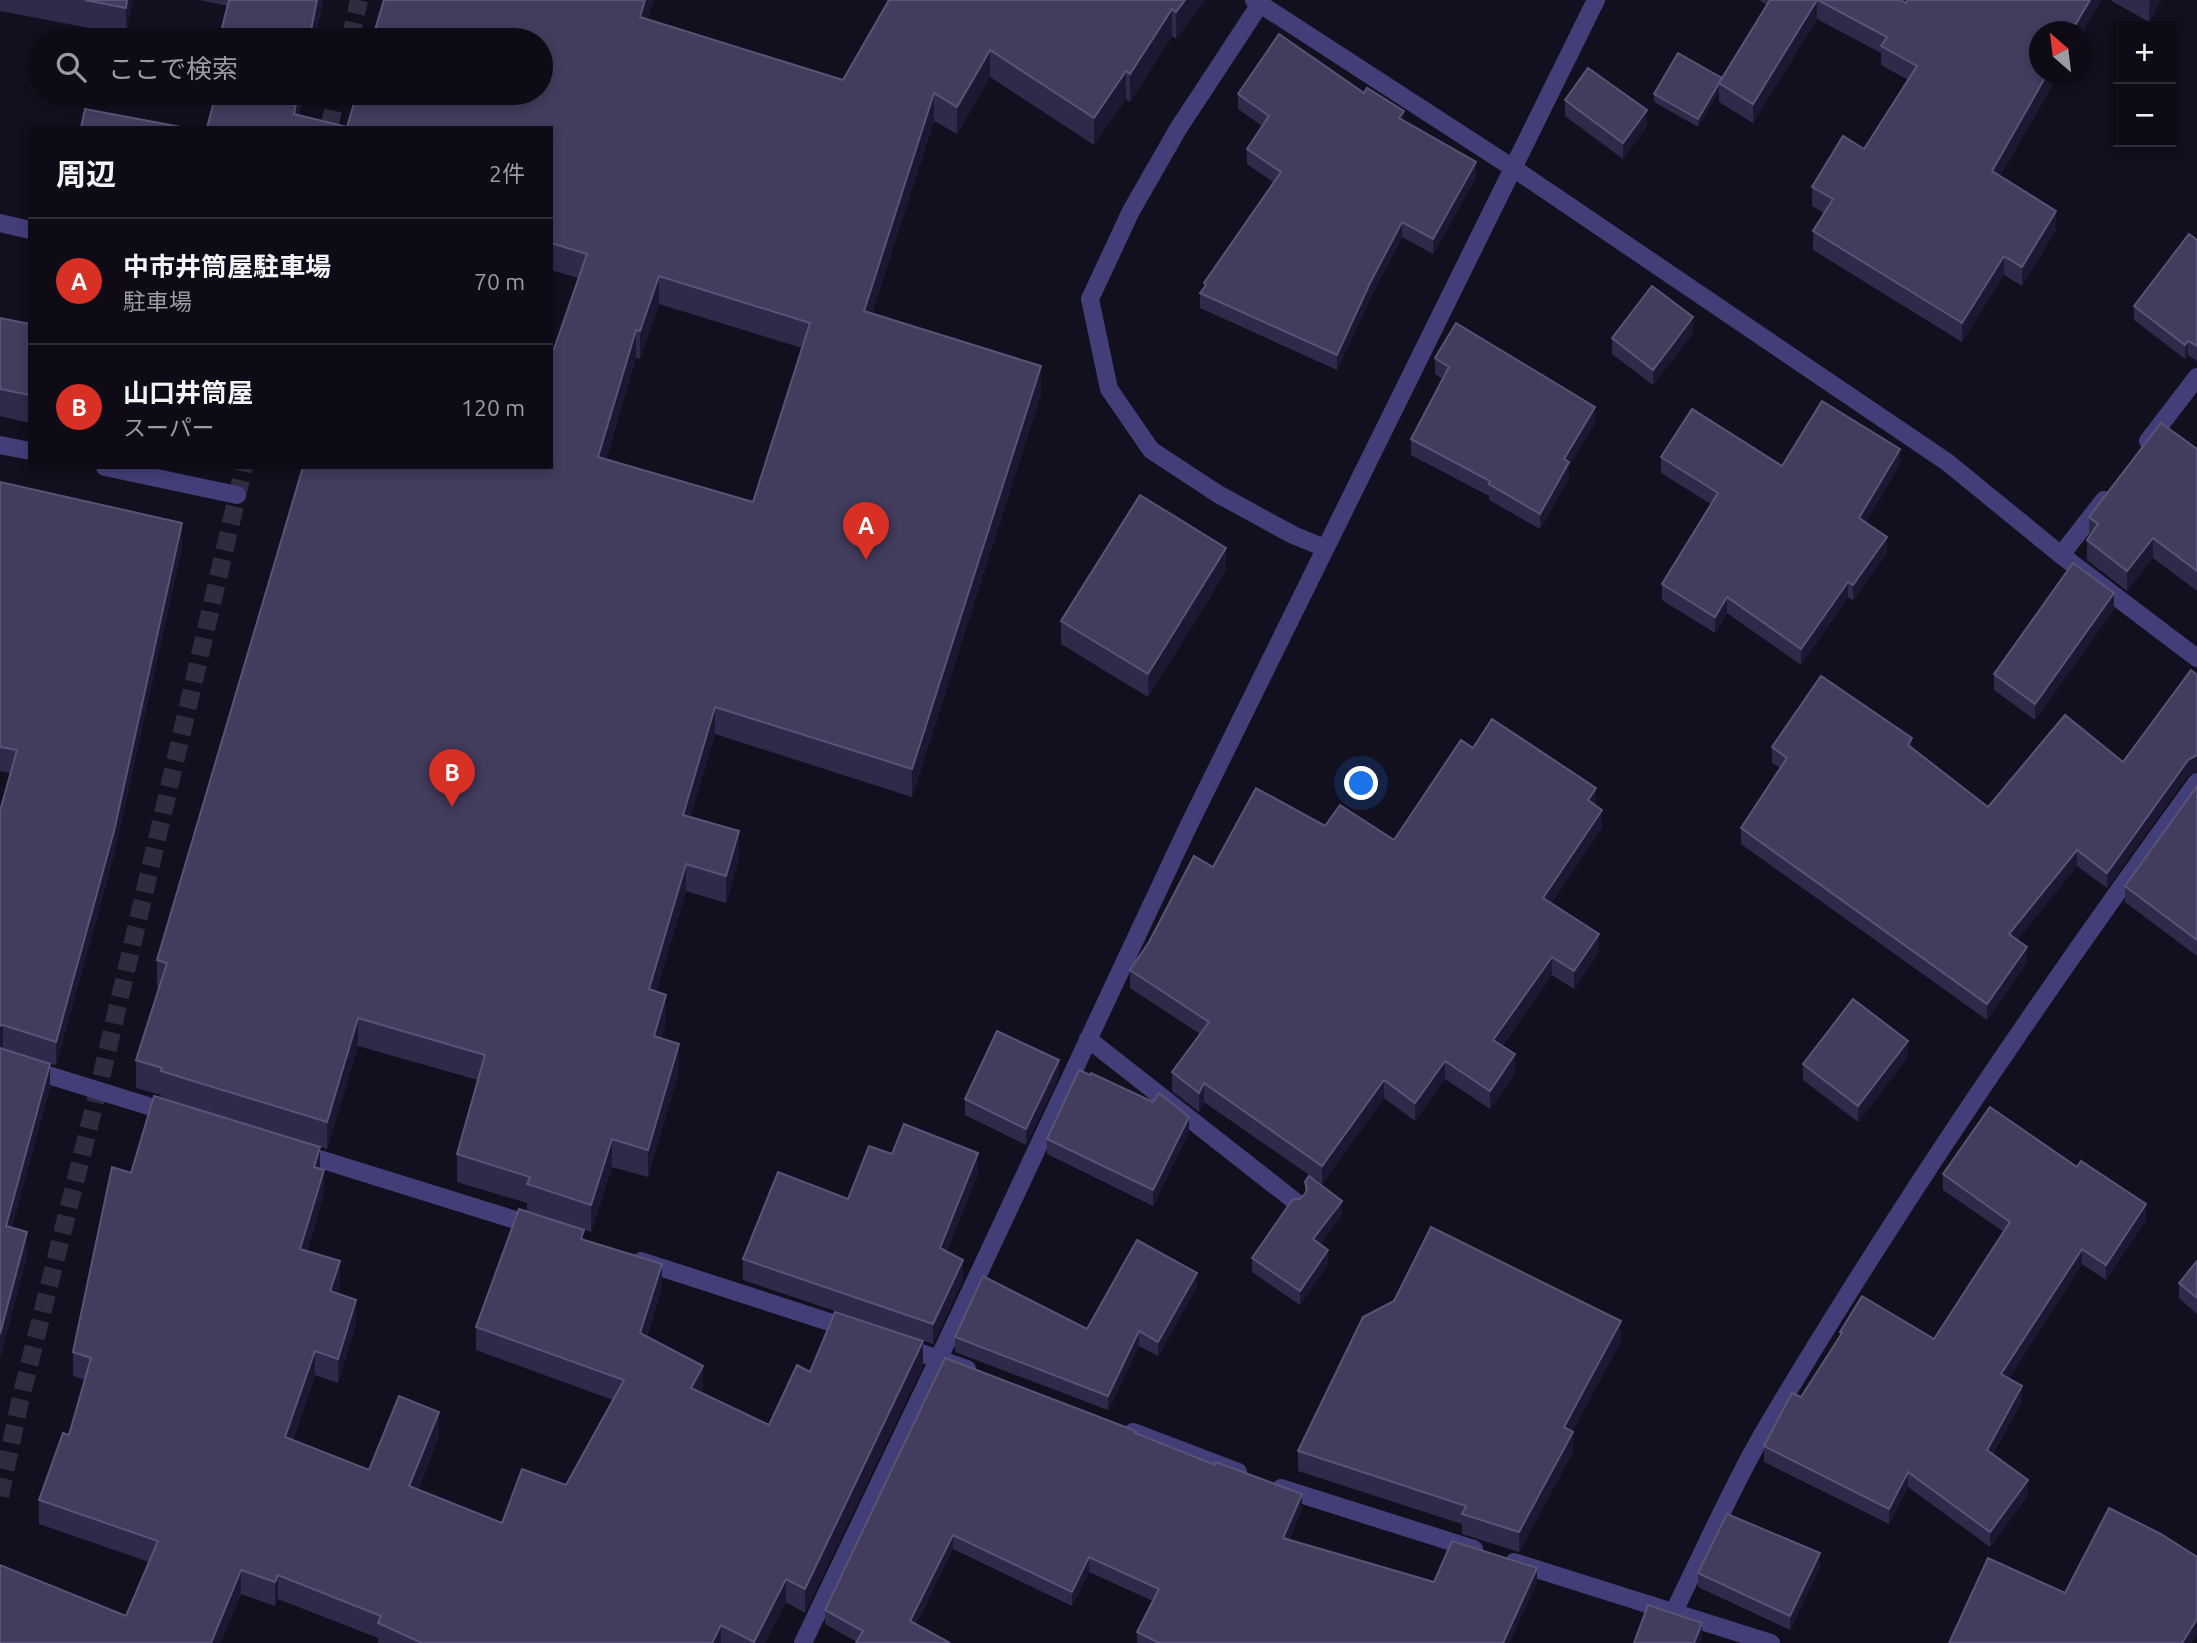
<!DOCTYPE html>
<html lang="ja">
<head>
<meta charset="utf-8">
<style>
  :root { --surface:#0e0b17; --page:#171420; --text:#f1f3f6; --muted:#9b9ba1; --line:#2e2b36; --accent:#d93025 }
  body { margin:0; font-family:Ubuntu,"Noto Sans JP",sans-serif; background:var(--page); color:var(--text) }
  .controls { position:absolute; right:21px; top:21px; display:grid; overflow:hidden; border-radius:0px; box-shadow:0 4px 10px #0003 }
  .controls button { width:63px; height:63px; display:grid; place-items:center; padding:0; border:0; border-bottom:2px solid var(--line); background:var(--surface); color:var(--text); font:35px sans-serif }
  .compass { position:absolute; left:2029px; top:21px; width:63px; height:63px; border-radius:50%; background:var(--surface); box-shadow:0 4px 10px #0003; rotate:332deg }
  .you { position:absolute; left:1362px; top:784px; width:24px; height:24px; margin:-18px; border:5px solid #fff; border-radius:50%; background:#1a73e8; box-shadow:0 0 0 10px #1a73e833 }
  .badge { display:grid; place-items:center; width:46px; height:46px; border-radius:50%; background:var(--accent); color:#fff; font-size:23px; font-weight:700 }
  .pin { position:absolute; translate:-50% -58px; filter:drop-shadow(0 2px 4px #0008) }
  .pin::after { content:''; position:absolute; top:37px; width:24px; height:21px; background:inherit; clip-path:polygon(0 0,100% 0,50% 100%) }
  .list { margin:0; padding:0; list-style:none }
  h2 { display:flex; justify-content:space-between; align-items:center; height:91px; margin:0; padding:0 28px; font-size:30px }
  h2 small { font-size:23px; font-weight:400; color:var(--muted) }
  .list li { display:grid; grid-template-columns:46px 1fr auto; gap:21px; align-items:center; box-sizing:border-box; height:126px; padding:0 28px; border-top:2px solid var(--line) }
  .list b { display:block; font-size:26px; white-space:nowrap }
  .list p { margin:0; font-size:23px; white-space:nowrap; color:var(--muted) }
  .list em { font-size:23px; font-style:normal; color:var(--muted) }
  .icon { flex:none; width:38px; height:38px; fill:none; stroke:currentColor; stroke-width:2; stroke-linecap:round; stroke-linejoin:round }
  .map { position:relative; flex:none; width:2197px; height:1643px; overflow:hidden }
  .search { position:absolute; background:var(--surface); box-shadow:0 4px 10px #0003; left:28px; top:28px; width:525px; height:77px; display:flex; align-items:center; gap:18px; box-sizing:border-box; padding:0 24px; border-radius:38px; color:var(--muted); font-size:26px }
  .panel { position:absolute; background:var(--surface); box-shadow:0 4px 10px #0003; left:28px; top:126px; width:525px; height:343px; border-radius:0px }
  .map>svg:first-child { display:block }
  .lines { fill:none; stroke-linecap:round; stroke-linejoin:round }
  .street-tunnel { stroke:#2f2c40; stroke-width:18; stroke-dasharray:18 9; stroke-linecap:butt }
  .lane { stroke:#423f78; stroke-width:18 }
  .street { stroke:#423f78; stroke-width:18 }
  .wall { fill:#302a4a; fill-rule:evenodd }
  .shaded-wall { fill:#1d1731 }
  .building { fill:#423c5d; stroke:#595376; stroke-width:2; fill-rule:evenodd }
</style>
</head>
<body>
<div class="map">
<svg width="2197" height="1643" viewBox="0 0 2197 1643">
  <rect width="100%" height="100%" fill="#120f1f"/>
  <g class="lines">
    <g class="street-tunnel">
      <polyline points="350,40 359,0"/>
      <polyline points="329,128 337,93"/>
      <polyline points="0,1496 20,1401 98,1091 244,467"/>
    </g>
    <polyline class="lane" points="1088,1039 1296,1202"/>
    <g class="street">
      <polyline points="1254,0 1513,168 1947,462 2061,555 2197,658"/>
      <polyline points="1260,4 1178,129 1131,211 1090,299 1109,389 1151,450 1218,494 1293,535 1325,548"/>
      <polyline points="0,223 30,230"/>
      <polyline points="2148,441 2197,377"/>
      <polyline points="0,445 30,451"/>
      <polyline points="105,467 237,495"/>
      <polyline points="2061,555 2104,500"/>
      <polyline points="0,1060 174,1114"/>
      <polyline points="297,1152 538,1227"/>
      <polyline points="641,1261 851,1329"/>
      <polyline points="901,1346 967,1369"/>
      <polyline points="1133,1432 1238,1472"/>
      <polyline points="1281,1488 1474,1549"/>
      <polyline points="1514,1562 1771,1643"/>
      <path d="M1674,1611C1703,1553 1730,1491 1762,1435C1895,1210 2043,993 2197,782"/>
      <polyline points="803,1643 939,1358 1187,829 1596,0"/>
    </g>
  </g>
  <g class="wall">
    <polygon points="0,0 132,0 126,35 0,11"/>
    <polygon points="200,0 323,0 315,40 220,40 220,36 228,6"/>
    <path d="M1205,0L1176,39L1172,36L1130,102L1126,99L1094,145L990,77L957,134L934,121L872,313L1041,394L912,797L715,734L690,817L739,858L726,903L686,891L656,992L666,1022L661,1038L679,1071L648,1177L612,1167L591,1232L527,1211V1203L457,1182V1154L478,1080L358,1046L327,1149L320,1147V1169L324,1193L307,1251L340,1285L337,1293L356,1324L338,1383L315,1375L293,1440L369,1470L439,1436L418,1489L502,1523L566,1485L613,1400L476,1350V1327L584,1239L662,1287L647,1336L703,1390L701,1393L769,1425L810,1372L923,1365L805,1613L786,1602L765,1643H378V1638L278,1599L275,1606L241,1594L220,1643H0L126,1616L149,1562L39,1524V1500L69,1435L85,1380L73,1376V1352L131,1173L161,1098V1095L136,1088V1060L159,988L157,987V960L554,349L578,278L551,270V128H207L299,115L347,127L648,19L843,80ZM659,304L802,348L753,502L606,459L636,358L640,359Z"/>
    <polygon points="1759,0 1901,0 1906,3 2101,0 2000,176 2056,230 2022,286 2004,275 1962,342 1813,250 1813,231 1824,213 1812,206 1812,187 1864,149 1908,80 1881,65 1881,53 1817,19 1753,123 1719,102 1719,91 1698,127 1654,102 1654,94 1722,78 1767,5"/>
    <polygon points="2110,0 2161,0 2149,22"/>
    <polygon points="1238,94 1404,121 1476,177 1433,254 1402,237 1370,299 1337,370 1200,308 1200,293 1204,287 1204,283 1273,182 1247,164 1247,149 1262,126 1238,109"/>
    <polygon points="1565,100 1647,126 1623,159 1565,116"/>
    <polygon points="2197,240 2197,361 2188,355 2185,359 2134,320 2134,306"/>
    <polygon points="0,318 30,324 30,423 0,416"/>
    <polygon points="1693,333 1653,385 1612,354 1612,338"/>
    <polygon points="1435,358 1595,423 1569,466 1569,478 1540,529 1489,500 1489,496 1411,455 1411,439 1443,379 1435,374"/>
    <polygon points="2197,449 2197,591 2153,558 2127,591 2087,560 2087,540 2089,537 2089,517"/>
    <polygon points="1661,457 1782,466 1900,464 1865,523 1887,553 1853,601 1848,597 1801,665 1727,613 1715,633 1662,600 1662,584 1711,504 1661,473"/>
    <polygon points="0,482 182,547 114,855 56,1065 50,1064 50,1087 12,1227 27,1256 0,1358 0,811 11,773 0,771"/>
    <polygon points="1226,571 1148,697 1061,644 1061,621"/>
    <polygon points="2114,609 2035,720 1994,690 1994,674"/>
    <polygon points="2197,675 2197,771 2188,775 2107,888 2077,866 2017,940 2027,963 1987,1020 1741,844 1741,828 1780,768 1772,763 1772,747 1912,749 1988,807 2123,762"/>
    <polygon points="1473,748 1596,806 1602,828 1551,903 1599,952 1574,989 1552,975 1502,1046 1515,1073 1490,1109 1445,1079 1415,1121 1384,1098 1322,1184 1204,1102 1199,1112 1172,1091 1172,1072 1200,1034 1130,988 1130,970 1213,867 1325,826 1394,840"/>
    <polygon points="2197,786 2197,956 2125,902 2125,886"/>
    <polygon points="1908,1057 1858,1122 1803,1080 1803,1064"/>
    <polygon points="1059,1076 1026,1145 965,1115 965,1099"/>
    <polygon points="1153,1102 1189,1132 1153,1206 1047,1154 1047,1139"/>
    <polygon points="892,1154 978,1173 947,1251 963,1280 933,1344 743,1280 743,1259 848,1199"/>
    <polygon points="1943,1174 2146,1220 2106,1280 2082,1264 2009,1378 2022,1401 1993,1454 2028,1495 1990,1547 1908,1487 1889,1524 1764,1462 1764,1446 1801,1397 1840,1336 1840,1332 1934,1339 2004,1232 1943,1190"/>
    <polygon points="1305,1182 1342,1215 1320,1244 1328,1264 1300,1305 1252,1272 1252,1258 1300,1199 1305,1195"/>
    <polygon points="2197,1261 2197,1314 2179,1298 2179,1283"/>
    <polygon points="1197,1287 1158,1356 1139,1346 1108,1410 955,1352 955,1337 1087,1329"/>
    <polygon points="1621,1341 1572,1432 1573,1452 1519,1552 1462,1534 1462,1524 1298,1471 1298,1451"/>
    <polygon points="945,1358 1136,1433 1302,1508 1289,1540 1434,1582 1537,1582 1509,1643 1137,1643 1137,1632 1153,1601 1089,1572 1072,1606 953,1549 916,1624 857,1642 825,1624 825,1610"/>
    <polygon points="1820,1567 1790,1630 1698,1587 1698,1573"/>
  </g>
  <g class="shaded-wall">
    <polygon points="127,0 132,0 126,35 126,8"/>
    <polygon points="317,0 323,0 315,40 309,40"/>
    <polygon points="645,0 654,0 640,44 640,17"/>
    <polygon points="1185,0 1205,0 1176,39 1176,12"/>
    <polygon points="1817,0 1817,19 1753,123 1753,104"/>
    <polygon points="2090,0 2101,0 2082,33 2082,32 2071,32"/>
    <polygon points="2151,0 2161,0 2149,22 2149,2"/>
    <polygon points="1172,9 1172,36 1130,102 1130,74"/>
    <polygon points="990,50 990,77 957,134 957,107"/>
    <polygon points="1126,71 1126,99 1094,145 1094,118"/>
    <polygon points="2047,74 2058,74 1992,190 1992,171"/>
    <polygon points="1719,83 1719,91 1698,127 1698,119"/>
    <polygon points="298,93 304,93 297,128 294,114"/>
    <polygon points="934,93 934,121 864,338 864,311"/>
    <polygon points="1647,110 1647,126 1623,159 1623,143"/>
    <polygon points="1404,111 1404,126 1399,118"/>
    <polygon points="1476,162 1476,177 1433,254 1433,239"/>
    <polygon points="2056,211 2056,230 2022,286 2022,267"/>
    <polygon points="1402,222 1402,237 1370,299 1337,370 1337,355 1370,283"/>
    <polygon points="2004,256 2004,275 1962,342 1962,323"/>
    <polygon points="659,276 659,304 640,359 640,331"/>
    <polygon points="1693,317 1693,333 1653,385 1653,370"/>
    <polygon points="636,330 636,358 598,484 598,457"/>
    <polygon points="2188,341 2188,355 2185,359 2185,345"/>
    <polygon points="1041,366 1041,394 912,797 912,769"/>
    <polygon points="1595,407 1595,423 1569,466 1569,478 1540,529 1540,514 1564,459"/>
    <polygon points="1900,449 1900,464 1859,534 1859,518"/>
    <polygon points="182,523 182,547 114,855 56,1065 56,1042"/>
    <polygon points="1887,537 1887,553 1853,601 1853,585"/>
    <polygon points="2153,538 2153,558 2127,591 2127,571"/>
    <polygon points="1226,548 1226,571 1148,697 1148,674"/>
    <polygon points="1848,582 1848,597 1801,665 1801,649"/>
    <polygon points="2114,593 2114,609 2035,720 2035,704"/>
    <polygon points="1727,597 1727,613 1715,633 1715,617"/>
    <polygon points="715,707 715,734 683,842 683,815"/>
    <polygon points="1912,738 1912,753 1908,745"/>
    <polygon points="2197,755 2197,771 2188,775 2107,888 2107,873 2188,760"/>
    <polygon points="1596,788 1596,806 1588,800"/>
    <polygon points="1602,810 1602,828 1543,916 1543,898"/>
    <polygon points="739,831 739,858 726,903 726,876"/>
    <polygon points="2077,850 2077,866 2009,950 2009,934"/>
    <polygon points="686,864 686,891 649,1017 649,989"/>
    <polygon points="1599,934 1599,952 1574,989 1574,971"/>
    <polygon points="2027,947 2027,963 1987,1020 1987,1004"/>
    <polygon points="1552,957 1552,975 1493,1058 1493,1040"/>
    <polygon points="666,995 666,1022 654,1063 654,1036"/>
    <polygon points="358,1018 358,1046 327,1149 327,1122"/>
    <polygon points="3,1025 3,1049 0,1050 0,1026"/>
    <polygon points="1908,1041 1908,1057 1858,1122 1858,1106"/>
    <polygon points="679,1044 679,1071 648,1177 648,1150"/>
    <polygon points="1515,1054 1515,1073 1490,1109 1490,1091"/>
    <polygon points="1059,1060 1059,1076 1026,1145 1026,1129"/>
    <polygon points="1445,1061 1445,1079 1415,1121 1415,1103"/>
    <polygon points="50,1064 50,1087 6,1250 6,1226"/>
    <polygon points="1384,1080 1384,1098 1322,1184 1322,1166"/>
    <polygon points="1204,1083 1204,1102 1199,1112 1199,1093"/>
    <polygon points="1189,1117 1189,1132 1153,1206 1153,1190"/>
    <polygon points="612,1139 612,1167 591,1232 591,1205"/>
    <polygon points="320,1147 320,1171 314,1167"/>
    <polygon points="978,1153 978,1173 940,1268 940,1248"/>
    <polygon points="324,1170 324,1193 300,1273 300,1249"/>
    <polygon points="1342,1201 1342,1215 1313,1253 1313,1239"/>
    <polygon points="2146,1204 2146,1220 2106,1280 2106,1265"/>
    <polygon points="27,1232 27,1256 0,1358 0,1334"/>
    <polygon points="2082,1249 2082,1264 2001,1390 2001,1374"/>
    <polygon points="1328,1250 1328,1264 1300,1305 1300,1291"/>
    <polygon points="963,1260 963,1280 933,1344 933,1324"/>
    <polygon points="340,1261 340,1285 330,1315 330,1291"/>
    <polygon points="662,1264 662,1287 640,1356 640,1333"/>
    <polygon points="1197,1273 1197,1287 1158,1356 1158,1342"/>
    <polygon points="356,1300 356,1324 338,1383 338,1359"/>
    <polygon points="1621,1321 1621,1341 1564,1447 1564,1427"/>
    <polygon points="1139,1331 1139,1346 1108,1410 1108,1396"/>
    <polygon points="923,1341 923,1365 805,1613 805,1589"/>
    <polygon points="315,1351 315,1375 285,1461 285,1437"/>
    <polygon points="703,1366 703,1390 691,1412 691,1388"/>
    <polygon points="2022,1386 2022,1401 1987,1465 1987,1450"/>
    <polygon points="439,1412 439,1436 409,1510 409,1486"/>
    <polygon points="1573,1432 1573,1452 1519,1552 1519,1532"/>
    <polygon points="1908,1472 1908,1487 1889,1524 1889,1509"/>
    <polygon points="2028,1480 2028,1495 1990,1547 1990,1532"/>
    <polygon points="1302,1494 1302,1508 1283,1553 1283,1538"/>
    <polygon points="953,1535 953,1549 910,1635 910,1621"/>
    <polygon points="1820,1553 1820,1567 1790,1630 1790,1616"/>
    <polygon points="1089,1557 1089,1572 1072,1606 1072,1592"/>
    <polygon points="1537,1568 1537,1582 1509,1643 1503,1643"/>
    <polygon points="241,1570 241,1594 220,1643 211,1643"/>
    <polygon points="278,1575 278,1599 275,1606 275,1582"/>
    <polygon points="786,1579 786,1602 765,1643 754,1643"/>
    <polygon points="2197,1619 2197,1635 2192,1643 2182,1643"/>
    <polygon points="1702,1623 1702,1639 1700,1643 1694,1643"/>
    <polygon points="721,1625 721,1643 712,1643"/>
  </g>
  <g class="building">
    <polygon points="85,0 127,0 126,8"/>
    <polygon points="229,0 317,0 309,40 230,40 231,38 220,36"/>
    <path d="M384,0H645L640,17L843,80L889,0H1185L1176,12L1172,9L1130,74L1126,71L1094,118L990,50L957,107L934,93L864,311L1041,366L912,769L715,707L683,815L739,831L726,876L686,864L649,989L666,995L654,1036L679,1044L648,1150L612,1139L591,1205L527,1184L530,1177L457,1154L485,1055L358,1018L327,1122L161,1071L162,1068L136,1060L167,963L157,960L303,467H551V350L554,349L587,254L551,243V128H207L216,93H298L294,114L347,127L357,93H541V40H372ZM659,276L810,323L753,502L598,457L636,330L640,331Z"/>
    <polygon points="1770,0 1817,0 1753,104 1719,83"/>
    <polygon points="1818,0 1901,0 1906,3 1907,0 2090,0 2071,32 2040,32 2040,74 2047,74 1992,171 2056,211 2022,267 2004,256 1962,323 1813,231 1833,199 1812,187 1843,136 1864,149 1917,66 1881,46 1887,37"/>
    <polygon points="1279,34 1364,93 1367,88 1404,111 1399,118 1476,162 1433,239 1402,222 1370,283 1337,355 1200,293 1206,285 1204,283 1281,172 1247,149 1269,116 1238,94"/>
    <polygon points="1678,53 1722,78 1698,119 1654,94"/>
    <polygon points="1588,68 1647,110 1623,143 1565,100"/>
    <polygon points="85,109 186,128 81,128"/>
    <polygon points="2189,234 2197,240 2197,346 2188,341 2185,345 2134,306"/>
    <polygon points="1652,286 1693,317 1653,370 1612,338"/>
    <polygon points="0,318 30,324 30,395 0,389"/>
    <polygon points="1456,323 1595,407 1564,459 1569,462 1540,514 1489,484 1490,481 1411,439 1449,367 1435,358"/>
    <polygon points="1822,401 1900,449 1859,518 1887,537 1853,585 1848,582 1801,649 1727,597 1715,617 1662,584 1718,493 1661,457 1692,409 1782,466"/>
    <polygon points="2161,423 2197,449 2197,571 2153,538 2127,571 2087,540 2098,524 2089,517"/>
    <polygon points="0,482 182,523 114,831 56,1042 3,1025 0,1026 0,811 17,750 0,747"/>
    <polygon points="1140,495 1226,548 1148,674 1061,621"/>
    <polygon points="2073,563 2114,593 2035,704 1994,674"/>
    <polygon points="2191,670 2197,675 2197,755 2188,760 2107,873 2077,850 2009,934 2027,947 1987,1004 1741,828 1787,758 1772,747 1821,676 1912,738 1908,745 1988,807 2065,715 2123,762"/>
    <polygon points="1492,719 1596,788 1588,800 1602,810 1543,898 1599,934 1574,971 1552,957 1493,1040 1515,1054 1490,1091 1445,1061 1415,1103 1384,1080 1322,1166 1204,1083 1199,1093 1172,1072 1209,1022 1130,970 1149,942 1194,856 1213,867 1256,788 1325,826 1340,805 1394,840 1461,740 1473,748"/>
    <polygon points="2197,786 2197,940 2125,886"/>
    <polygon points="1853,999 1908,1041 1858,1106 1803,1064"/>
    <polygon points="997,1031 1059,1060 1026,1129 965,1099"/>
    <polygon points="0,1048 50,1064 6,1226 27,1232 0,1334"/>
    <polygon points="1079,1070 1090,1075 1091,1073 1153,1102 1159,1093 1189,1117 1153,1190 1047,1139"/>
    <polygon points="154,1096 320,1147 314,1167 324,1170 300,1249 340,1261 330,1291 356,1300 338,1359 315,1351 285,1437 369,1470 399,1396 439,1412 409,1486 502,1523 522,1469 566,1485 624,1380 476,1327 519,1209 584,1230 581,1239 662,1264 640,1333 703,1366 691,1388 769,1425 797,1365 810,1372 835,1312 923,1341 805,1589 786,1579 754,1642 721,1625 712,1643 422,1643 378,1623 381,1616 278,1575 275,1582 241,1570 211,1643 0,1643 0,1565 126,1616 158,1541 39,1500 63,1433 69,1435 91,1358 73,1352 112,1167 131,1173"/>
    <polygon points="1990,1107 2077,1167 2081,1161 2146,1204 2106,1265 2082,1249 2001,1374 2022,1386 1987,1450 2028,1480 1990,1532 1908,1472 1889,1509 1764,1446 1792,1393 1801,1397 1842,1333 1840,1332 1862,1296 1934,1339 2010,1222 1943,1174"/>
    <polygon points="904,1124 978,1153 940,1248 963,1260 933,1324 743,1259 778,1172 848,1199 869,1146 892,1154"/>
    <polygon points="1309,1176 1342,1201 1313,1239 1328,1250 1300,1291 1252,1258 1293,1199 1300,1199 1305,1194 1307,1189 1305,1182"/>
    <polygon points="1431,1227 1621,1321 1564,1427 1573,1432 1519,1532 1462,1514 1466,1506 1298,1451 1363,1317 1394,1301"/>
    <polygon points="1137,1240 1197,1273 1158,1342 1139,1331 1108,1396 955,1337 983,1276 1087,1329"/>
    <polygon points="2197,1261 2197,1298 2179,1283"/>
    <polygon points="945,1358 1136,1431 1135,1433 1215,1465 1216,1462 1302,1494 1283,1538 1434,1582 1452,1541 1537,1568 1503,1643 1159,1643 1137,1632 1159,1589 1089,1557 1072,1592 953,1535 910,1621 950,1643 856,1643 863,1631 825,1610"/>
    <polygon points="2109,1508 2161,1534 2197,1557 2197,1619 2182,1643 1949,1643 1988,1558 2065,1593"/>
    <polygon points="1727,1514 1820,1553 1790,1616 1698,1573"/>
    <polygon points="1648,1605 1702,1623 1694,1643 1634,1643"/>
  </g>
</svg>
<div class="controls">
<button>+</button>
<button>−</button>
</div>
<svg class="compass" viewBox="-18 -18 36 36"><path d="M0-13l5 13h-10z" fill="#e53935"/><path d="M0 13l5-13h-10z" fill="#9b9ba1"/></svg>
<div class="you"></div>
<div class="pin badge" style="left:866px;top:560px">A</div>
<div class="pin badge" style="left:452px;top:807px">B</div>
<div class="search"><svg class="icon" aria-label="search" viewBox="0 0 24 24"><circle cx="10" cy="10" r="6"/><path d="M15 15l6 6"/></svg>ここで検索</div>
<section class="panel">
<h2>周辺<small>2件</small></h2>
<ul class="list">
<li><span class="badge">A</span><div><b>中市井筒屋駐車場</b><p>駐車場</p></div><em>70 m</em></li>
<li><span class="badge">B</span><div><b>山口井筒屋</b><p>スーパー</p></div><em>120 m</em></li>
</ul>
</section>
</div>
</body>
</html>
